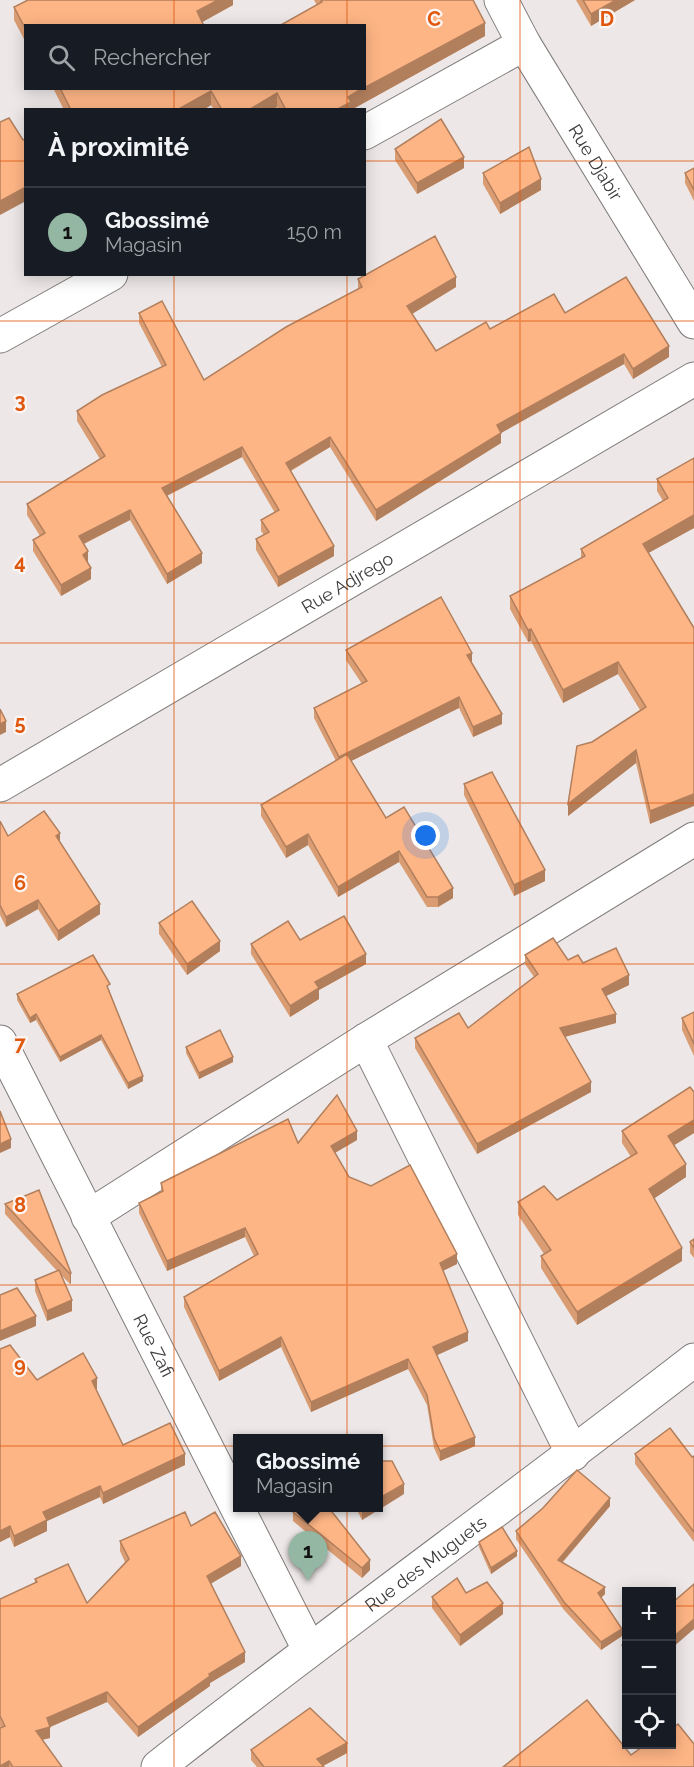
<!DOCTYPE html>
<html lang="fr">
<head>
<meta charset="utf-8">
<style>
  :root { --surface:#171b24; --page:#20242c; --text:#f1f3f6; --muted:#9ea1a6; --line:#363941; --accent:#93b7a2 }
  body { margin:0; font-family:Raleway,sans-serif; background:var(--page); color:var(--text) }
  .controls { position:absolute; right:18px; bottom:18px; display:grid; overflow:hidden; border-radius:0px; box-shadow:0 3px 15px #0003 }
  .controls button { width:54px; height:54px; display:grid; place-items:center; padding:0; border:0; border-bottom:2px solid var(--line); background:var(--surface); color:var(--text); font:30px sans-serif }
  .you { position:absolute; left:426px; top:836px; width:21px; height:21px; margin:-15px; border:4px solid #fff; border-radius:50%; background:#1a73e8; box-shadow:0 0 0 9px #1a73e833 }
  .badge { display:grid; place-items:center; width:39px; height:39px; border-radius:50%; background:var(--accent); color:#111; font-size:20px; font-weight:700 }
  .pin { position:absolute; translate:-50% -50px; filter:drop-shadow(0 2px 3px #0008) }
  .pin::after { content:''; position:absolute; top:32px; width:21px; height:18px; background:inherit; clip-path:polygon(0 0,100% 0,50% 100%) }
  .popup { position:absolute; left:233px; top:1434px; width:150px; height:78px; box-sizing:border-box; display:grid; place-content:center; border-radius:0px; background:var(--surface); filter:drop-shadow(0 2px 4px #0005); font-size:20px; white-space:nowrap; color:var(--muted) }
  .popup b { font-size:22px; color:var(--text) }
  .popup::after { content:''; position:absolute; left:50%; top:100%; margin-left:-12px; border:12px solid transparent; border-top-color:var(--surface) }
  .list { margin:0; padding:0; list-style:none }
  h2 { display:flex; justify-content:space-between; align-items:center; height:78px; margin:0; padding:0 24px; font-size:26px }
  h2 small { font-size:20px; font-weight:400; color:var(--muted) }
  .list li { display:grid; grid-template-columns:39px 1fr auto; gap:18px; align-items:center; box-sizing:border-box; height:90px; padding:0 24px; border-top:2px solid var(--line) }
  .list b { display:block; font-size:22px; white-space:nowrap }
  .list p { margin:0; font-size:20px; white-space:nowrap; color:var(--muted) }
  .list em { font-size:20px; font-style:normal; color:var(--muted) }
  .icon { flex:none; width:33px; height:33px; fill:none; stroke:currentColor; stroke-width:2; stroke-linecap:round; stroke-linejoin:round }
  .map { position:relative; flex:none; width:694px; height:1767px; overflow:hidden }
  .search { position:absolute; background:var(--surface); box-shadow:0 3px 15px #0003; left:24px; top:24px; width:342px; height:66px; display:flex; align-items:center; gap:15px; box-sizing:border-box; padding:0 21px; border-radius:0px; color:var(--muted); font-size:22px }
  .panel { position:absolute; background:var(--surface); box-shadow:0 3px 15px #0003; left:24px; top:108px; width:342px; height:168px; border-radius:0px }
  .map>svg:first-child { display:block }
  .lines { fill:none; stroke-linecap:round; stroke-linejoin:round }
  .minor-casing { stroke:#7f7b7a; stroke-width:35 }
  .tertiary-casing { stroke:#7f7b7a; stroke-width:35 }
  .minor { stroke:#fff; stroke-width:33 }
  .tertiary { stroke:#fff; stroke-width:33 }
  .wall { fill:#da9c72 }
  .shaded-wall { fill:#b27f5d }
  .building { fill:#feb585; stroke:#b27f5d; stroke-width:1.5 }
  .grid { fill:none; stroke:#e0580e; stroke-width:1.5; stroke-opacity:0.55 }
  .labels { text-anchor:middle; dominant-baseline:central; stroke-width:4.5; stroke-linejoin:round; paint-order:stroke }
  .street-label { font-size:18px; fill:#3e3c3b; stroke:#fbf5f4 }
  .grid-label { font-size:20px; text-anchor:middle; font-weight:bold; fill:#e0580e; stroke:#fbf5f4; stroke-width:4.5; stroke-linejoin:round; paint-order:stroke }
</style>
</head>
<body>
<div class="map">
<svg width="694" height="1767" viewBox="0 0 694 1767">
  <rect width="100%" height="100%" fill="#ede8e7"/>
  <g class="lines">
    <defs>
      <g id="minor">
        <path id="s1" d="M501,0L524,44L694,322"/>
        <polyline points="364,133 524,44"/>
        <polyline points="0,336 111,274"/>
        <polyline points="366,1040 573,1454"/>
        <path id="s2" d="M0,1042L309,1649"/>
        <polyline points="88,1217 366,1040 694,839"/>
        <path id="s3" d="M158,1767C334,1629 517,1497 694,1360"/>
      </g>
      <g id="tertiary">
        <path id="s4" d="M0,785L694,379"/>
      </g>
    </defs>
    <use href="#minor" class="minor-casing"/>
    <use href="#tertiary" class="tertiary-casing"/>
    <use href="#minor" class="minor"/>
    <use href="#tertiary" class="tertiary"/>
  </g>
  <g class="wall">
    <polygon points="233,0 233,5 202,22 26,26 26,43 14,20 14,7"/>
    <polygon points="314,0 473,0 485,36 351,110 278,110 277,107 272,110 214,110 211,105 203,110 64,110 53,88 364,88"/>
    <polygon points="576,0 635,0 591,26"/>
    <polygon points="395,149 464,168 417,194 395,160"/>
    <polygon points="694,168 694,201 685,183 685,173"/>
    <polygon points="483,173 541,190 500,214 483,184"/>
    <polygon points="358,279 456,287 412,314 436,351 490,329 565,313 669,357 633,379 624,364 501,433 501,443 376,521 330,447 291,471 334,556 278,587 256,550 256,539 264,535 261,531 261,520 275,513 242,457 167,496 202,563 167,584 130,520 84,544 91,579 61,596 33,551 33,540 40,536 27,515 27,504 100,459 77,421 77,411 162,367 139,323 139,313 204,380 358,289"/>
    <polygon points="657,479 694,528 648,553 694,628 650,824 636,763 568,816 592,742 640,710 618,674 563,703 531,641 528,642 510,609 510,596 581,558 581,549 663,501 657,491"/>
    <polygon points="346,650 472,663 502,724 473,737 459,708 351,761 386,818 453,898 438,907 427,907 399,862 338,897 308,845 286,858 261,816 261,805 336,761 314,718 314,708 362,684 346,660"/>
    <polygon points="464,784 545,881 514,896 464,795"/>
    <polygon points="0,821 8,836 60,842 100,914 58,941 38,909 6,927 0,915"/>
    <polygon points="159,923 220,951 187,975 159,934"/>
    <polygon points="300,940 366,964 319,990 319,999 290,1017 251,954 251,944"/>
    <polygon points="525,955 568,960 583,963 629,985 606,996 616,1023 565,1037 591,1092 477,1154 415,1048 415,1038 468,1028 534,977 525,964"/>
    <polygon points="109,990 143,1081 128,1089 101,1040 60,1062 36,1020 30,1023 17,1000 17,994 110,990"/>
    <polygon points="694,1012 694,1056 682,1030 682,1018"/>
    <polygon points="186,1047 233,1062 199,1079 186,1053"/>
    <polygon points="694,1092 694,1133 674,1145 686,1177 654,1198 682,1261 577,1325 541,1268 541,1256 544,1254 518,1215 518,1202 557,1200 631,1157 622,1143 622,1131"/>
    <polygon points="357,1140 335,1153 349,1177 457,1264 443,1271 468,1341 437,1355 475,1446 440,1461 434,1448 427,1405 408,1369 311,1412 281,1347 219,1381 184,1307 184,1297 254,1256 245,1237 167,1271 139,1213 139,1203 161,1192 161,1183 298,1143"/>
    <polygon points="5,1204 71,1273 71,1283 70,1284 62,1276 72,1311 47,1321 35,1291 35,1280 57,1271 5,1214"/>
    <polygon points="694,1239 694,1258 690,1253 690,1242"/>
    <polygon points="0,1349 37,1380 97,1389 96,1390 123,1445 185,1465 103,1504 100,1497 47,1521 47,1531 14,1547 10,1537 0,1542"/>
    <polygon points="635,1454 694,1456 694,1542 635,1464"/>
    <polygon points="404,1494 362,1520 356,1508 378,1508"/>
    <polygon points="610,1506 563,1562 605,1594 601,1598 622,1636 601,1650 564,1610 516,1539 516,1531"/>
    <polygon points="293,1512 370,1570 362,1578 293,1521"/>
    <polygon points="191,1526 241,1566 211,1583 245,1662 210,1683 210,1686 138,1737 107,1702 50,1727 50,1738 42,1740 62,1767 0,1767 1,1728 0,1726 0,1599 35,1583 35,1579 87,1603 125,1562 120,1551 120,1541"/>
    <polygon points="479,1542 517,1556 491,1574 479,1547"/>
    <polygon points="466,1593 503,1614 460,1646 432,1608 432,1597"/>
    <polygon points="627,1641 627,1661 622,1655 622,1645"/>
    <polygon points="251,1750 347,1753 323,1766 324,1767 257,1767 251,1760"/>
  </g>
  <g class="shaded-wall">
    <polygon points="218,0 233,0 233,5 197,25 197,11"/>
    <polygon points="616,0 635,0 591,26 591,14"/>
    <polygon points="485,23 485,36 351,110 336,110 348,97"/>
    <polygon points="211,91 211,105 203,110 177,110"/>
    <polygon points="277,93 277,107 272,110 249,110"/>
    <polygon points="464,157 464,168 417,194 417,183"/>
    <polygon points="541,179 541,190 500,214 500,203"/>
    <polygon points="26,187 26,201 0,215 0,201"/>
    <polygon points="456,277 456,287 407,317 407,306"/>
    <polygon points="669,346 669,357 633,379 633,369"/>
    <polygon points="624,354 624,364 501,433 501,443 376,521 376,510 497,425"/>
    <polygon points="330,437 330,447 286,473 286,463"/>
    <polygon points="242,447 242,457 162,498 162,488"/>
    <polygon points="130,510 130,520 79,546 79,536"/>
    <polygon points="694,515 694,528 643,556 643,544"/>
    <polygon points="334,546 334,556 278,587 278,577"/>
    <polygon points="88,551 88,562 83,565 83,555"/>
    <polygon points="202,553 202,563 167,584 167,574"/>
    <polygon points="91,568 91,579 61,596 61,585"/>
    <polygon points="531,629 531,641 528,642 528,630"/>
    <polygon points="472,653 472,663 467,655"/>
    <polygon points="618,662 618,674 563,703 563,690"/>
    <polygon points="459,697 459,708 339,767 339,757"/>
    <polygon points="502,714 502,724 473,737 473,727"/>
    <polygon points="6,721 6,732 0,735 0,724"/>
    <polygon points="636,750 636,763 568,816 568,804"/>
    <polygon points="694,794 694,806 650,824 650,811"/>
    <polygon points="60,833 60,843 56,836"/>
    <polygon points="308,834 308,845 286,858 286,847"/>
    <polygon points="399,851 399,862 338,897 338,887"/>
    <polygon points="545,870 545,881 514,896 514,885"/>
    <polygon points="453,888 453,898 438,907 438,897"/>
    <polygon points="38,900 38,909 6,927 6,917"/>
    <polygon points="100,904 100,914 58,941 58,931"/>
    <polygon points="220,941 220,951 187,975 187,964"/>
    <polygon points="366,954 366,964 319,990 319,999 290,1017 290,1006 315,982"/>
    <polygon points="629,975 629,985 602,998 602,989"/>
    <polygon points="36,1014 36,1020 30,1023 30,1018"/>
    <polygon points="616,1014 616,1023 560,1038 560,1028"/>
    <polygon points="101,1035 101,1040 60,1062 60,1057"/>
    <polygon points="233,1057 233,1062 199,1079 199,1073"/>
    <polygon points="143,1076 143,1081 128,1089 128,1083"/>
    <polygon points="591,1082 591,1092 477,1154 477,1144"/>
    <polygon points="694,1120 694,1133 668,1149 668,1136"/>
    <polygon points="357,1131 357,1140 331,1155 331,1146"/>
    <polygon points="11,1139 11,1148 0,1153 0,1144"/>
    <polygon points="686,1164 686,1177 649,1202 649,1189"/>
    <polygon points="245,1228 245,1237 167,1271 167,1261"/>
    <polygon points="682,1248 682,1261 577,1325 577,1312"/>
    <polygon points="457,1254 457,1264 440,1272 440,1263"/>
    <polygon points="71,1273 71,1283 70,1284 70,1274"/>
    <polygon points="72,1300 72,1311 47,1321 47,1311"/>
    <polygon points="36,1316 36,1326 0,1341 0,1331"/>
    <polygon points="468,1332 468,1341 433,1357 433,1347"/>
    <polygon points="281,1337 281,1347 219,1381 219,1371"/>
    <polygon points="408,1359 408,1369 311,1412 311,1402"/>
    <polygon points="97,1378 97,1389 92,1392 92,1381"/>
    <polygon points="475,1437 475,1446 440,1461 440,1451"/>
    <polygon points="185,1454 185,1465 103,1504 103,1493"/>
    <polygon points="404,1484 404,1494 362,1520 362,1509 365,1508 378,1508 378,1499"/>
    <polygon points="100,1486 100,1497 47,1521 47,1531 14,1547 14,1536 43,1512"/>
    <polygon points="610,1498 610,1506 558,1567 558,1560"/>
    <polygon points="10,1526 10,1537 0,1542 0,1531"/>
    <polygon points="517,1551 517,1556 491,1574 491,1568"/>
    <polygon points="241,1556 241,1566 207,1586 207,1576"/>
    <polygon points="370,1560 370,1570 362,1578 362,1568"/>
    <polygon points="605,1587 605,1594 598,1600 598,1593"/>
    <polygon points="503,1603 503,1614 460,1646 460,1635"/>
    <polygon points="694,1619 694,1629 672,1648 672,1638"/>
    <polygon points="622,1629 622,1636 601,1650 601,1642"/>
    <polygon points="245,1652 245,1662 210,1683 210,1686 138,1737 138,1727 209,1674"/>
    <polygon points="107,1692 107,1702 50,1727 50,1738 36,1741 36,1731 47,1718"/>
    <polygon points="347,1743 347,1753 321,1767 317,1759"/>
    <polygon points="9,1761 9,1767 0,1767 0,1766"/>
  </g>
  <g class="building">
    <polygon points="28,0 218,0 197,11 204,26 26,26 26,30 14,7"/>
    <polygon points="321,0 473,0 485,23 364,88 364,26 279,26 322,2"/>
    <polygon points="583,0 616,0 591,14"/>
    <polygon points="60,88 363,88 348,97 351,102 336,110 286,110 277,93 249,110 222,110 211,91 177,110 71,110"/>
    <polygon points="9,118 23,140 26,138 26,187 0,201 0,122"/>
    <polygon points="441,119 464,157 417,183 395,149"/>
    <polygon points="529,147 541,179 500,203 483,173"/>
    <polygon points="694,168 694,190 685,173"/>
    <polygon points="435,236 456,277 407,306 436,351 486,322 490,329 554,294 565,313 626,277 669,346 633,369 624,354 497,425 501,433 376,510 330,437 286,463 334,546 278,577 256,539 269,532 261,520 279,510 242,447 162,488 202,553 167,574 130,510 79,536 88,551 83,555 91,568 61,585 33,540 45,533 27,504 105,456 77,411 102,395 166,365 139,313 162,301 204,380 286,327 362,287 358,279"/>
    <polygon points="694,458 694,515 643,544 694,628 694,794 650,811 636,750 568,804 577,746 592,742 646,707 618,662 563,690 531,629 528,630 510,596 585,556 581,549 668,498 657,479"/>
    <polygon points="441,597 472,653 467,655 502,714 473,727 459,697 339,757 314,708 367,681 346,650"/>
    <polygon points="0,709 6,721 0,724"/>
    <polygon points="347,754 386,818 404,807 453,888 438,897 427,897 399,851 338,887 308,834 286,847 261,805"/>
    <polygon points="492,772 545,870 514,885 464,784"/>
    <polygon points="44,811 60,833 56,836 100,904 58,931 38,900 6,917 0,905 0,821 8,836"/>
    <polygon points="192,901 220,941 187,964 159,923"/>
    <polygon points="344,916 366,954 315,982 319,988 290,1006 251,944 288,921 300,940"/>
    <polygon points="553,938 568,960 578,955 583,963 616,948 629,975 602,989 616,1014 560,1028 591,1082 477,1144 415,1038 459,1013 468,1028 538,974 525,955"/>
    <polygon points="93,955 110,984 107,986 143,1076 128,1083 101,1035 60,1057 36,1014 30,1018 17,994"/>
    <polygon points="694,1012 694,1044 682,1018"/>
    <polygon points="220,1030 233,1057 199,1073 186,1047"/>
    <polygon points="690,1087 694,1092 694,1120 668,1136 686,1164 649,1189 682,1248 577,1312 541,1256 551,1250 518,1202 544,1186 557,1200 637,1153 622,1131"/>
    <polygon points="337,1095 357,1131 331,1146 349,1177 371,1186 410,1165 457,1254 440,1263 468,1332 433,1347 475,1437 440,1451 434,1438 427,1395 408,1359 311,1402 281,1337 219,1371 184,1297 258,1254 245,1228 167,1261 139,1203 163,1191 161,1183 288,1119 298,1143"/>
    <polygon points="0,1111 11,1139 0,1144"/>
    <polygon points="39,1190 71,1273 70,1274 5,1204"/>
    <polygon points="694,1239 694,1248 690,1242"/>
    <polygon points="59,1270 72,1300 47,1311 35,1280"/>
    <polygon points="17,1288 36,1316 0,1331 0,1295"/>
    <polygon points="10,1345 37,1380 83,1353 97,1378 92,1381 123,1445 170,1423 185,1454 103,1493 100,1486 43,1512 47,1520 14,1536 10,1526 0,1531 0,1349"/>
    <polygon points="670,1428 692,1457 694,1456 694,1532 635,1454"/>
    <polygon points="381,1461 392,1461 404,1484 378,1499 378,1463"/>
    <polygon points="577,1470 610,1498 558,1560 605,1587 598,1593 622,1629 601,1642 564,1602 516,1531 543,1508"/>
    <polygon points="302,1508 329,1508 370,1560 362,1568 293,1512"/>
    <polygon points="185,1512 191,1526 215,1512 241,1556 207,1576 245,1652 209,1674 210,1676 138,1727 107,1692 47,1718 50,1727 36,1731 62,1767 13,1767 9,1761 0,1766 0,1728 5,1726 0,1716 0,1599 37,1582 35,1579 68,1564 87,1603 129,1559 120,1541"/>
    <polygon points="502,1527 517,1551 491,1568 479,1542"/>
    <polygon points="457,1578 466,1593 487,1582 503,1603 460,1635 432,1597"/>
    <polygon points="694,1584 694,1619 672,1638 672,1603"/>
    <polygon points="627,1641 627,1651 622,1645"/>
    <polygon points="587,1700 631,1755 646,1744 672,1744 672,1729 678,1724 694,1744 694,1767 503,1767"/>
    <polygon points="310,1708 347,1743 317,1759 324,1767 264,1767 251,1750"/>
  </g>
  <path class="grid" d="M174,0V26M347,0V26M520,0V1767M174,88V110M347,88V110M0,161H26M364,161H694M174,274V1767M347,274V1767M0,321H694M0,482H694M0,643H694M0,803H694M0,964H694M0,1124H694M0,1285H694M0,1446H694M0,1606H626M672,1606H694"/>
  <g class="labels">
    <g class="street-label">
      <text stroke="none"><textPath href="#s1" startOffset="188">Rue Djabir</textPath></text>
      <text stroke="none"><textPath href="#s4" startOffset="402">Rue Adjrego</textPath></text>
      <text stroke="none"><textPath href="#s2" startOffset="340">Rue Zafi</textPath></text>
      <text stroke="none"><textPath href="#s3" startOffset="336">Rue des Muguets</textPath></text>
    </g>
  </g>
  <g class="grid-label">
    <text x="434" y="26">C</text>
    <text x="607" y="26">D</text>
    <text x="20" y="408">3</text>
    <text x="20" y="569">4</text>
    <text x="20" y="730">5</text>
    <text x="20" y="890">6</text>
    <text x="20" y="1051">7</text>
    <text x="20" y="1212">8</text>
    <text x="20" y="1372">9</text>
  </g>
</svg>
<div class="controls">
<button>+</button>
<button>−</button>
<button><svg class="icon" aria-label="locate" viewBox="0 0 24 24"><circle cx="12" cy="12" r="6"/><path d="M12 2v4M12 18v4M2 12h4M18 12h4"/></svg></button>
</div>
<div class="you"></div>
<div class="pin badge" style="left:308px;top:1581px">1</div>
<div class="popup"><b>Gbossimé</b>Magasin</div>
<div class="search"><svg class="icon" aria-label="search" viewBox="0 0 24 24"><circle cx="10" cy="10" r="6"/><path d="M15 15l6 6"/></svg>Rechercher</div>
<section class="panel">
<h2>À proximité<small></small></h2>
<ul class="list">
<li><span class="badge">1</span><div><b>Gbossimé</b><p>Magasin</p></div><em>150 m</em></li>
</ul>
</section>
</div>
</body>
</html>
